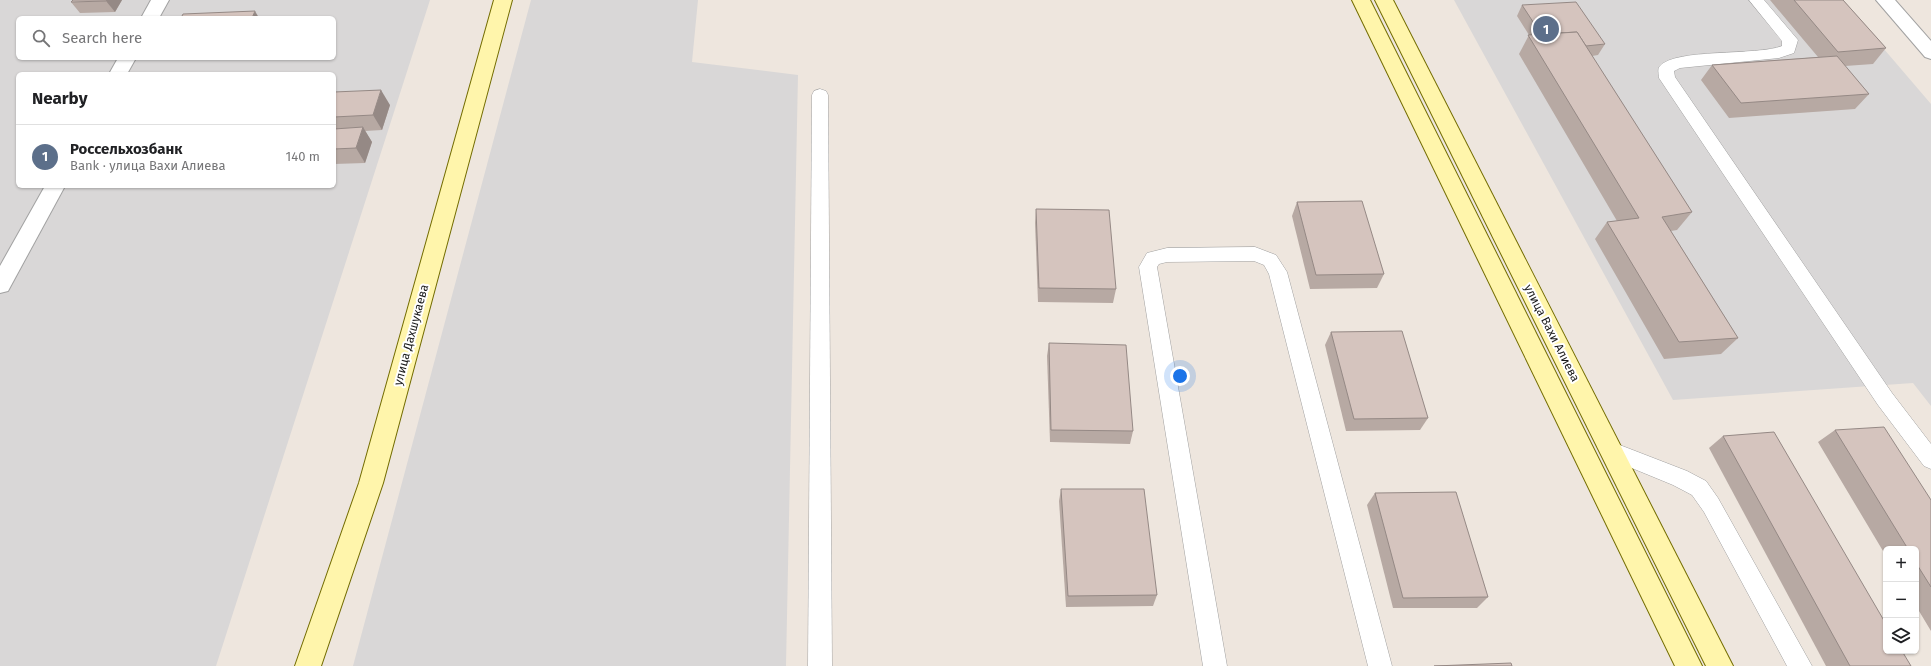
<!DOCTYPE html>
<html lang="en">
<head>
<meta charset="utf-8">
<style>
  :root { --surface:#fff; --page:#f2f2f2; --text:#202124; --muted:#757577; --line:#e0e0e0; --accent:#c50022 }
  body { margin:0; font-family:"Fira Sans",sans-serif; background:var(--page); color:var(--text) }
  .controls { position:absolute; right:12px; bottom:12px; display:grid; overflow:hidden; border-radius:6px; box-shadow:0 1px 3px #0004 }
  .controls button { width:36px; height:36px; display:grid; place-items:center; padding:0; border:0; border-bottom:1px solid var(--line); background:var(--surface); color:var(--text); font:20px sans-serif }
  .you { position:absolute; left:1180px; top:376px; width:14px; height:14px; margin:-10px; border:3px solid #fff; border-radius:50%; background:#1a73e8; box-shadow:0 0 0 6px #1a73e833 }
  .badge { display:grid; place-items:center; width:26px; height:26px; border-radius:50%; background:var(--accent); color:#fff; font-size:13px; font-weight:700 }
  .pin { position:absolute; translate:-50% -50%; border:2px solid #fff; box-shadow:0 1px 4px #0006 }
  .list { margin:0; padding:0; list-style:none }
  h2 { display:flex; justify-content:space-between; align-items:center; height:52px; margin:0; padding:0 16px; font-size:17px }
  h2 small { font-size:13px; font-weight:400; color:var(--muted) }
  .list li { display:grid; grid-template-columns:26px 1fr auto; gap:12px; align-items:center; box-sizing:border-box; height:64px; padding:0 16px; border-top:1px solid var(--line) }
  .list b { display:block; font-size:15px; white-space:nowrap }
  .list p { margin:0; font-size:13px; white-space:nowrap; color:var(--muted) }
  .list em { font-size:13px; font-style:normal; color:var(--muted) }
  .icon { flex:none; width:22px; height:22px; fill:none; stroke:currentColor; stroke-width:2; stroke-linecap:round; stroke-linejoin:round }
  .map { position:relative; flex:none; width:1931px; height:666px; overflow:hidden }
  .search { position:absolute; background:var(--surface); box-shadow:0 1px 3px #0004; left:16px; top:16px; width:320px; height:44px; display:flex; align-items:center; gap:10px; box-sizing:border-box; padding:0 14px; border-radius:6px; color:var(--muted); font-size:15px }
  .panel { position:absolute; background:var(--surface); box-shadow:0 1px 3px #0004; left:16px; top:72px; width:320px; height:116px; border-radius:6px }
  .map>svg:first-child { display:block }
  .residential { fill:#d9d7d7; fill-rule:evenodd }
  .lines { fill:none; stroke-linecap:round; stroke-linejoin:round }
  .lane-casing { stroke:#a1a1a1; stroke-width:1 }
  .street-casing { stroke:#a1a1a1; stroke-width:2 }
  .secondary-casing { stroke:#736c00; stroke-width:2 }
  .lane { fill:#fff; fill-rule:evenodd }
  .street { fill:#fff; fill-rule:evenodd }
  .secondary { fill:#fff5ab; fill-rule:evenodd }
  .wall { fill:#b7a9a3 }
  .shaded-wall { fill:#958985 }
  .building { fill:#d5c4be; stroke:#958985 }
  .labels { text-anchor:middle; dominant-baseline:central; stroke-width:4; stroke-linejoin:round; paint-order:stroke }
  .street-label { font-size:12px; fill:#1a1a1a; stroke:#fff }
</style>
</head>
<body>
<div class="map">
<svg width="1931" height="666" viewBox="0 0 1931 666">
  <rect width="100%" height="100%" fill="#eee6de"/>
  <g class="residential">
    <path d="M0,0H430L216,666H0ZM18,18H334V58H18ZM18,74H334V186H18Z"/>
    <polygon points="531,0 698,0 692,62 798,75 786,666 353,666"/>
    <polygon points="1454,0 1842,0 1931,104 1931,406 1913,383 1673,400"/>
  </g>
  <g class="lines">
    <defs>
      <g id="lane">
        <path d="M1749,0H1764L1798,40L1794,53L1779,58L1680,68L1674,71L1675,77L1892,393L1931,444V469L1924,466L1878,405L1659,78C1659,74 1657,69 1660,66C1676,48 1756,56 1782,46V41Z"/>
        <polygon points="820,89 826,91 828,95 832,666 808,666 812,95 814,91"/>
        <polygon points="1255,247 1276,255 1287,272 1392,666 1368,666 1269,274 1264,265 1254,261 1167,262 1159,264 1157,267 1227,666 1203,666 1139,267 1147,253 1167,248"/>
        <polygon points="1612,442 1687,471 1706,481 1718,498 1812,666 1787,666 1704,512 1692,495 1673,485 1605,457 1602,451 1605,445"/>
      </g>
      <g id="street">
        <polygon points="151,0 169,0 159,18 141,18"/>
        <polygon points="1876,0 1895,0 1931,41 1931,59 1925,57"/>
        <polygon points="118,58 136,58 127,74 109,74"/>
        <polygon points="45,186 65,186 8,291 0,293 0,266"/>
      </g>
      <g id="secondary">
        <polygon points="494,0 512,0 383,483 321,666 295,666 359,483"/>
        <polygon points="1352,0 1370,0 1702,666 1675,666"/>
        <polygon points="1375,0 1393,0 1733,666 1706,666"/>
      </g>
    </defs>
    <use href="#lane" class="lane-casing"/>
    <use href="#street" class="street-casing"/>
    <use href="#secondary" class="secondary-casing"/>
    <use href="#lane" class="lane"/>
    <use href="#street" class="street"/>
    <use href="#secondary" class="secondary"/>
  </g>
  <g class="wall">
    <polygon points="122,0 115,12 80,13 71,2"/>
    <polygon points="1770,0 1843,0 1886,48 1873,64 1845,66 1869,94 1855,109 1729,118 1701,80 1712,65 1818,57"/>
    <polygon points="1522,5 1605,44 1598,55 1592,56 1692,212 1677,230 1671,231 1738,338 1721,354 1664,359 1595,239 1607,222 1617,221 1519,54 1529,35 1517,16"/>
    <polygon points="334,92 390,105 382,130 365,131 372,142 365,163 334,164"/>
    <polygon points="1297,202 1384,274 1377,288 1310,289 1292,216"/>
    <polygon points="1036,209 1116,289 1113,303 1038,302 1035,223"/>
    <polygon points="1331,332 1428,418 1420,430 1346,431 1325,345"/>
    <polygon points="1049,343 1133,431 1130,444 1050,442 1047,356"/>
    <polygon points="1835,430 1931,500 1931,631 1916,606 1916,549 1886,549 1886,556 1818,442"/>
    <polygon points="1723,436 1911,666 1826,666 1709,448"/>
    <polygon points="1061,489 1157,595 1153,606 1066,607 1059,501"/>
    <polygon points="1375,493 1488,597 1477,608 1393,608 1367,505"/>
  </g>
  <g class="shaded-wall">
    <polygon points="107,0 122,0 115,12 106,1"/>
    <polygon points="255,11 259,18 252,18"/>
    <polygon points="381,90 390,105 382,130 373,115"/>
    <polygon points="363,127 372,142 365,163 356,148"/>
  </g>
  <g class="building">
    <polygon points="73,0 107,0 106,1 71,2"/>
    <polygon points="1794,0 1843,0 1886,48 1838,52"/>
    <polygon points="1576,2 1605,44 1586,46 1577,32 1541,34 1522,5"/>
    <polygon points="255,11 252,18 181,18 183,14"/>
    <polygon points="1577,32 1692,212 1662,217 1738,338 1679,342 1607,222 1639,218 1528,35"/>
    <polygon points="1837,56 1869,94 1741,103 1712,65"/>
    <polygon points="381,90 373,115 334,117 334,92"/>
    <polygon points="363,127 356,148 334,149 334,129"/>
    <polygon points="1362,201 1384,274 1316,275 1297,202"/>
    <polygon points="1036,209 1109,210 1116,289 1039,288"/>
    <polygon points="1402,331 1428,418 1354,419 1331,332"/>
    <polygon points="1049,343 1126,345 1133,431 1051,430"/>
    <polygon points="1884,427 1931,500 1931,587 1916,563 1916,549 1908,549 1835,430"/>
    <polygon points="1774,432 1886,624 1886,651 1902,651 1911,666 1850,666 1723,436"/>
    <polygon points="1061,489 1144,489 1157,595 1068,596"/>
    <polygon points="1456,492 1488,597 1403,598 1375,493"/>
    <polygon points="1511,663 1512,666 1434,666"/>
  </g>
  <g class="labels">
    <g class="street-label">
      <text transform="translate(1552 333) rotate(63)">улица Вахи Алиева</text>
      <text transform="translate(411 335) rotate(-75)">улица Дахшукаева</text>
    </g>
  </g>
</svg>
<div class="controls">
<button>+</button>
<button>−</button>
<button><svg class="icon" aria-label="layers" viewBox="0 0 24 24"><path d="M12 4l9 5-9 5-9-5zM3 14l9 5 9-5"/></svg></button>
</div>
<div class="you"></div>
<div class="pin badge" style="left:1546px;top:29px;background:#5c6f8a">1</div>
<div class="search"><svg class="icon" aria-label="search" viewBox="0 0 24 24"><circle cx="10" cy="10" r="6"/><path d="M15 15l6 6"/></svg>Search here</div>
<section class="panel">
<h2>Nearby<small></small></h2>
<ul class="list">
<li><span class="badge" style="background:#5c6f8a">1</span><div><b>Россельхозбанк</b><p>Bank · улица Вахи Алиева</p></div><em>140 m</em></li>
</ul>
</section>
</div>
</body>
</html>
